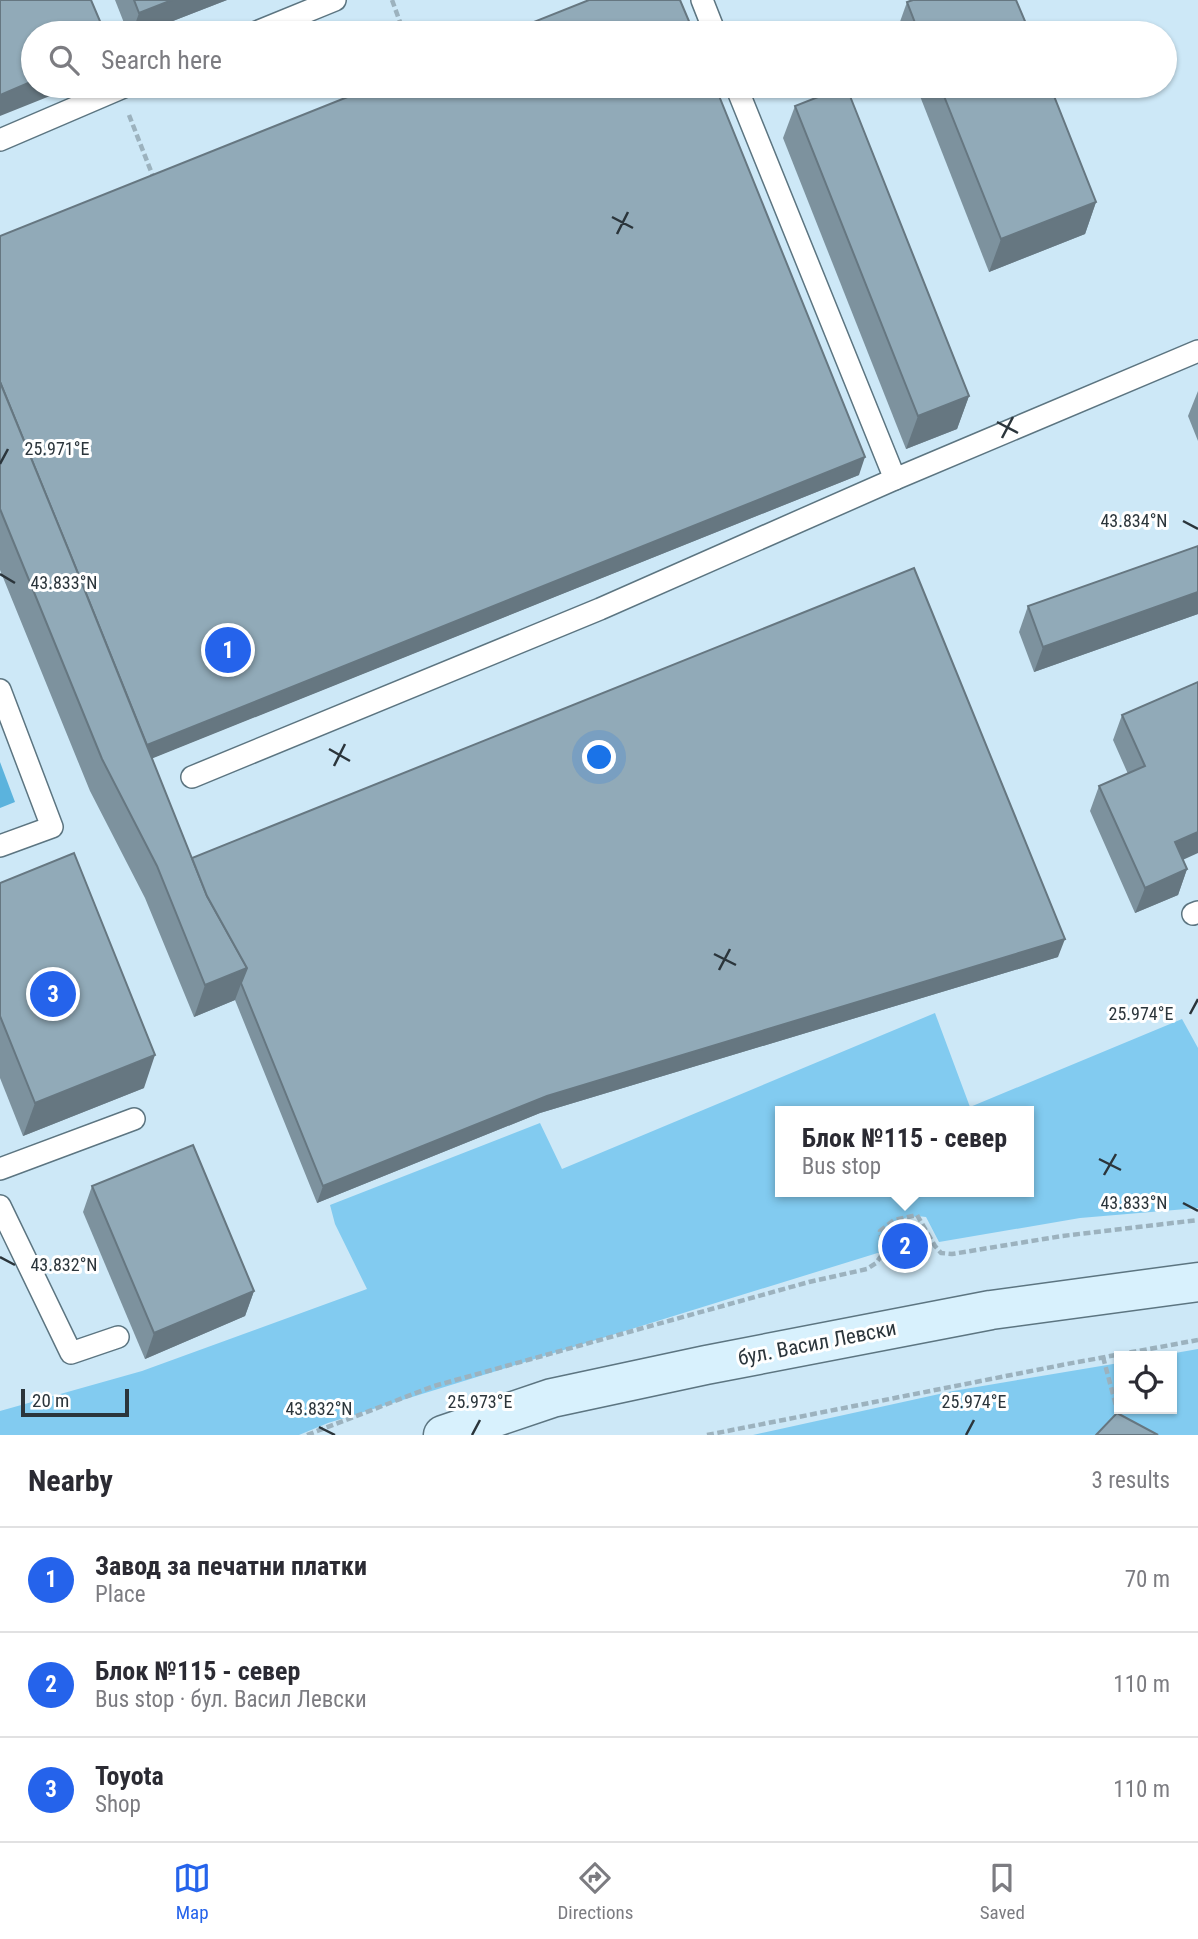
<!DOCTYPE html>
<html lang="en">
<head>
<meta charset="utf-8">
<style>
  :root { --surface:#fff; --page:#f7f7f7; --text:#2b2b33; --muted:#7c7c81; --line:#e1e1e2; --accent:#2563eb }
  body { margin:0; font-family:"Roboto Condensed",sans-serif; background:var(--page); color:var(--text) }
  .controls { position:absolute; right:21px; bottom:21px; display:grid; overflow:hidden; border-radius:0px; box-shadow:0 2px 5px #0004 }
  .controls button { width:63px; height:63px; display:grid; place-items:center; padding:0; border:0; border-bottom:2px solid var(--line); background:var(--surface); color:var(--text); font:35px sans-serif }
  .scale { position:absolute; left:21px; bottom:18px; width:108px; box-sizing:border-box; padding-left:7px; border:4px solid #2b353b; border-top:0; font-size:19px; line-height:24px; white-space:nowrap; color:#2b353b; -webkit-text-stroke:5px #fff; paint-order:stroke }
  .you { position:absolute; left:600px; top:758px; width:24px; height:24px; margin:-18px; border:5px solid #fff; border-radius:50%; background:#1a73e8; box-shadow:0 0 0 10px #1a73e833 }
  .badge { display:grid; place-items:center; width:46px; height:46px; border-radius:50%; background:var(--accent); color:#fff; font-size:23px; font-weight:700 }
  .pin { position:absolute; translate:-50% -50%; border:4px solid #fff; box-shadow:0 2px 7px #0006 }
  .popup { position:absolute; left:775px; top:1106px; width:259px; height:91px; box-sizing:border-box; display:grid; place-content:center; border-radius:0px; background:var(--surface); filter:drop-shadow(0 2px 5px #0005); font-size:23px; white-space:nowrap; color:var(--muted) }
  .popup b { font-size:26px; color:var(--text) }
  .popup::after { content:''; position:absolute; left:50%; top:100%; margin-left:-14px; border:14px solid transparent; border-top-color:var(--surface) }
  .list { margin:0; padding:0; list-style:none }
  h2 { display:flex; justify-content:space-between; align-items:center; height:91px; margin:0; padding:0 28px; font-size:30px }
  h2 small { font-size:23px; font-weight:400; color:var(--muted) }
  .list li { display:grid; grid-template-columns:46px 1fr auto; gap:21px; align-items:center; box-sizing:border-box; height:105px; padding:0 28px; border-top:2px solid var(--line) }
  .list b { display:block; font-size:26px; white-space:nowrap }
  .list p { margin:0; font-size:23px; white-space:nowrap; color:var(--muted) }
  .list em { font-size:23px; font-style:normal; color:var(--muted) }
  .icon { flex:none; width:38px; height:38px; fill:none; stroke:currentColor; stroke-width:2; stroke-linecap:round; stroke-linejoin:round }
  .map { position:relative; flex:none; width:1198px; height:1435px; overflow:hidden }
  .search { position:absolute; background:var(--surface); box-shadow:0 2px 5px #0004; left:21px; right:21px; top:21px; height:77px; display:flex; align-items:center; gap:18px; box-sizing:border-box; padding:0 24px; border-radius:38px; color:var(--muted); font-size:26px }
  .sheet { height:406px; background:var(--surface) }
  nav { display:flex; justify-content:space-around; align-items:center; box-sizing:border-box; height:98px; border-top:2px solid var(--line); background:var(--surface); font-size:19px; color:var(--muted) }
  nav a { display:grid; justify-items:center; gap:4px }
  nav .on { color:var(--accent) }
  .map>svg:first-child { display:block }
  .green { fill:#82cbf0; fill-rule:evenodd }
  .forest { fill:#5bb3dd }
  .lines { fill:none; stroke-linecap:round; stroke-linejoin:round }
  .lane-casing { stroke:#5c7581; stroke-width:24 }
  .secondary-casing { stroke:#5c7581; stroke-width:41 }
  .path { stroke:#9cb2be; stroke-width:4.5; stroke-dasharray:7 3.5; stroke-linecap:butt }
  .lane { stroke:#fff; stroke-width:21 }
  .secondary { stroke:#d8f1fd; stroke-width:38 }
  .wall { fill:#7d929e }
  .shaded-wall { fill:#667781 }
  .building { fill:#91aab8; stroke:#667781; stroke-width:2 }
  .ticks { fill:none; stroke:#2b353b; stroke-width:2.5 }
  .labels { text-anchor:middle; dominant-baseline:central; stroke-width:6; stroke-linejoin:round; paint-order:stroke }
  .street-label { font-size:21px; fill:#2b353b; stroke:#fff }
  .ticks-label { font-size:18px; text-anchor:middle; fill:#2b353b; stroke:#fff; stroke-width:6; stroke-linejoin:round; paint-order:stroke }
</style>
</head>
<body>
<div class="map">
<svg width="1198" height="1435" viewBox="0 0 1198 1435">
  <rect width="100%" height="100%" fill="#cde8f7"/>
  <g class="green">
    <path d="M935,1013L970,1107L1182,1019L1198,1048V1208L1080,1218L939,1242L926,1217C909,1215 893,1219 881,1231L884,1251L328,1423L299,1435H0V1411L142,1371L367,1289L335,1224L330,1205L540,1123L562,1169ZM1029,1111V1192H781V1111Z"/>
    <polygon points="1198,1349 1198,1435 753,1435 953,1391 1119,1363 1119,1409 1172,1409 1172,1356 1158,1356"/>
  </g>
  <polygon class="forest" points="0,762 15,802 0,808"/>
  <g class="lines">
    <defs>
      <g id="lane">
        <polyline points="702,0 715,33"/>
        <polyline points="254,33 335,0"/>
        <polyline points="736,86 895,479"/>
        <polyline points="0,140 126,86"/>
        <polyline points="0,690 52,827 0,846"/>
        <polyline points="192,777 600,609 895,479 1198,351"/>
        <polyline points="1193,914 1198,912"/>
        <polyline points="0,1169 134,1119"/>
        <polyline points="0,1206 71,1353 118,1337"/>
      </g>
      <polyline id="secondary" points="443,1435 552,1398 706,1365 991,1310 1198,1282"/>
    </defs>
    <use href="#lane" class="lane-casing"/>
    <use href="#secondary" class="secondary-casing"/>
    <g class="path">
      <polyline points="392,0 404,33"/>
      <polyline points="129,115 154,179"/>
      <polyline points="1103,1357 1119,1417"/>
      <polyline points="307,1435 434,1386 809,1282 867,1269 876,1263 884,1252 880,1231 894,1220 917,1215 935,1246 941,1253 952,1254 1062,1236 1198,1220"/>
      <polyline points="707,1435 1067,1364 1198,1340"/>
    </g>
    <use href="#lane" class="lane"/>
    <use href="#secondary" class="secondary"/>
  </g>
  <g class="wall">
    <polygon points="115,0 227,0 142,33 128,33"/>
    <polygon points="907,2 1030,33 896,33"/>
    <polygon points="916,86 1050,86 1096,202 1085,234 989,272"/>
    <polygon points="795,106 969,396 957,429 906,449 783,138"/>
    <polygon points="0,236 859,475 152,758 192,858 1058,957 540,1113 317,1203 235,1000 194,1017 145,898 90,791 0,570"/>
    <polygon points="1198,391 1198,441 1188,416"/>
    <polygon points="1198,546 1198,614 1034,672 1019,632 1028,606"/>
    <polygon points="1198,682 1183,860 1187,869 1178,895 1135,913 1090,811 1099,786 1128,774 1113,740 1122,715"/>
    <polygon points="0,883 144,1088 23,1136 0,1078"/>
    <polygon points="92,1186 254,1291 245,1316 145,1359 83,1212"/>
  </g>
  <g class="shaded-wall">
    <polygon points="172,0 227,0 142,33 132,33 139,13"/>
    <polygon points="33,81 33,86 75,86 0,116 0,95"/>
    <polygon points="1096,202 1085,234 989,272 1001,239"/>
    <polygon points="969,396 957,429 906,449 918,416"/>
    <polygon points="865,457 859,475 131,767 137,749"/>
    <polygon points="1198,592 1198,614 1034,672 1043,647"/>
    <polygon points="1198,832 1198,853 1165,868 1175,842"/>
    <polygon points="1187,869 1178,895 1135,913 1145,888"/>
    <polygon points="1065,939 1058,957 540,1113 317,1203 323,1186 547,1096"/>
    <polygon points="247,968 235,1000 194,1017 205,985"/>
    <polygon points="155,1055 144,1088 23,1136 35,1103"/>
    <polygon points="254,1291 245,1316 145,1359 154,1333"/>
  </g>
  <g class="building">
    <polygon points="0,0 91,0 105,33 33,33 33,81 0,95"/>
    <polygon points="134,0 172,0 139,13"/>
    <polygon points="589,0 680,0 694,33 506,33"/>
    <polygon points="913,0 1016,0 1030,33 919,33 907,2"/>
    <polygon points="375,86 715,86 865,457 147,745 71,556 0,382 0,236"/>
    <polygon points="846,86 969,396 918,416 795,106"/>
    <polygon points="940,86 1050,86 1096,202 1001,239"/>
    <polygon points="0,382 71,556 207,896 247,968 205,985 157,866 102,759 0,509"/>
    <polygon points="1198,546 1198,592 1043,647 1028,606"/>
    <polygon points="914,568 1065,939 547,1096 323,1186 241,983 247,968 207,896 192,858"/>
    <polygon points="1198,682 1198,832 1175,842 1187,869 1145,888 1099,786 1145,766 1122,715"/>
    <polygon points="74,853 155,1055 35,1103 0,1016 0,883"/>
    <polygon points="193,1145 254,1291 154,1333 92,1186"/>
    <polygon points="1117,1413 1158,1435 1096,1435"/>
  </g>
  <path class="ticks" d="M612,217L633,228M617,234L628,212M997,422L1018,433M1002,438L1013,417M0,464L8,449M1183,521L1198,529M0,574L15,583M329,749L350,761M334,766L345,744M714,954L736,965M719,970L730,949M1190,1014L1198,999M1099,1159L1121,1170M1104,1175L1116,1154M1183,1203L1198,1211M0,1257L15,1265M319,1427L335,1435M472,1435L480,1420M966,1435L974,1420"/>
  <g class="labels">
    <g class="street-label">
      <text transform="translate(817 1343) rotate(-11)">бул. Васил Левски</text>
    </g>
  </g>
  <g class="ticks-label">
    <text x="57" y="455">25.971°E</text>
    <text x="1134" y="527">43.834°N</text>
    <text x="64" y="589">43.833°N</text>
    <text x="1141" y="1020">25.974°E</text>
    <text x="1134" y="1209">43.833°N</text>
    <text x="64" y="1271">43.832°N</text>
    <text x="480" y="1408">25.973°E</text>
    <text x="974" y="1408">25.974°E</text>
    <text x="319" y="1415">43.832°N</text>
  </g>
</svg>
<div class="controls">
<button><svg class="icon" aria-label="locate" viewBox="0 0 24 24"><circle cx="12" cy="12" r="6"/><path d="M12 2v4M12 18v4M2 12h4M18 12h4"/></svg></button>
</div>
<div class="scale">20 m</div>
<div class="you"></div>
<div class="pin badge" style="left:228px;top:650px">1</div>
<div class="pin badge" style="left:905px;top:1246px">2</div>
<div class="popup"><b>Блок №115 - север</b>Bus stop</div>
<div class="pin badge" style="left:53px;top:994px">3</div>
<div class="search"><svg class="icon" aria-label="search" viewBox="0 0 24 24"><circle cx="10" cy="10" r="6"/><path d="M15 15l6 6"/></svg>Search here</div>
</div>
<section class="sheet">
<h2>Nearby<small>3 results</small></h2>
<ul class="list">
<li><span class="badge">1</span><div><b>Завод за печатни платки</b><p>Place</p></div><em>70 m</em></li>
<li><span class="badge">2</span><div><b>Блок №115 - север</b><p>Bus stop · бул. Васил Левски</p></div><em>110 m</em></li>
<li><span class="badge">3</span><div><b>Toyota</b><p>Shop</p></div><em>110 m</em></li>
</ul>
</section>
<nav>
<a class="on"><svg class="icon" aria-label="map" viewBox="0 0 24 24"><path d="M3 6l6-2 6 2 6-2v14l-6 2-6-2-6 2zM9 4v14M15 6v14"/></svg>Map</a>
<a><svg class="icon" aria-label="directions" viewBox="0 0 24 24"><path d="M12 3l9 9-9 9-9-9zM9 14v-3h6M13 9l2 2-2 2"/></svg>Directions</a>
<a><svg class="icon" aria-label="saved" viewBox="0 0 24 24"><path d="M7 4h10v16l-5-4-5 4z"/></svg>Saved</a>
</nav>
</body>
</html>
